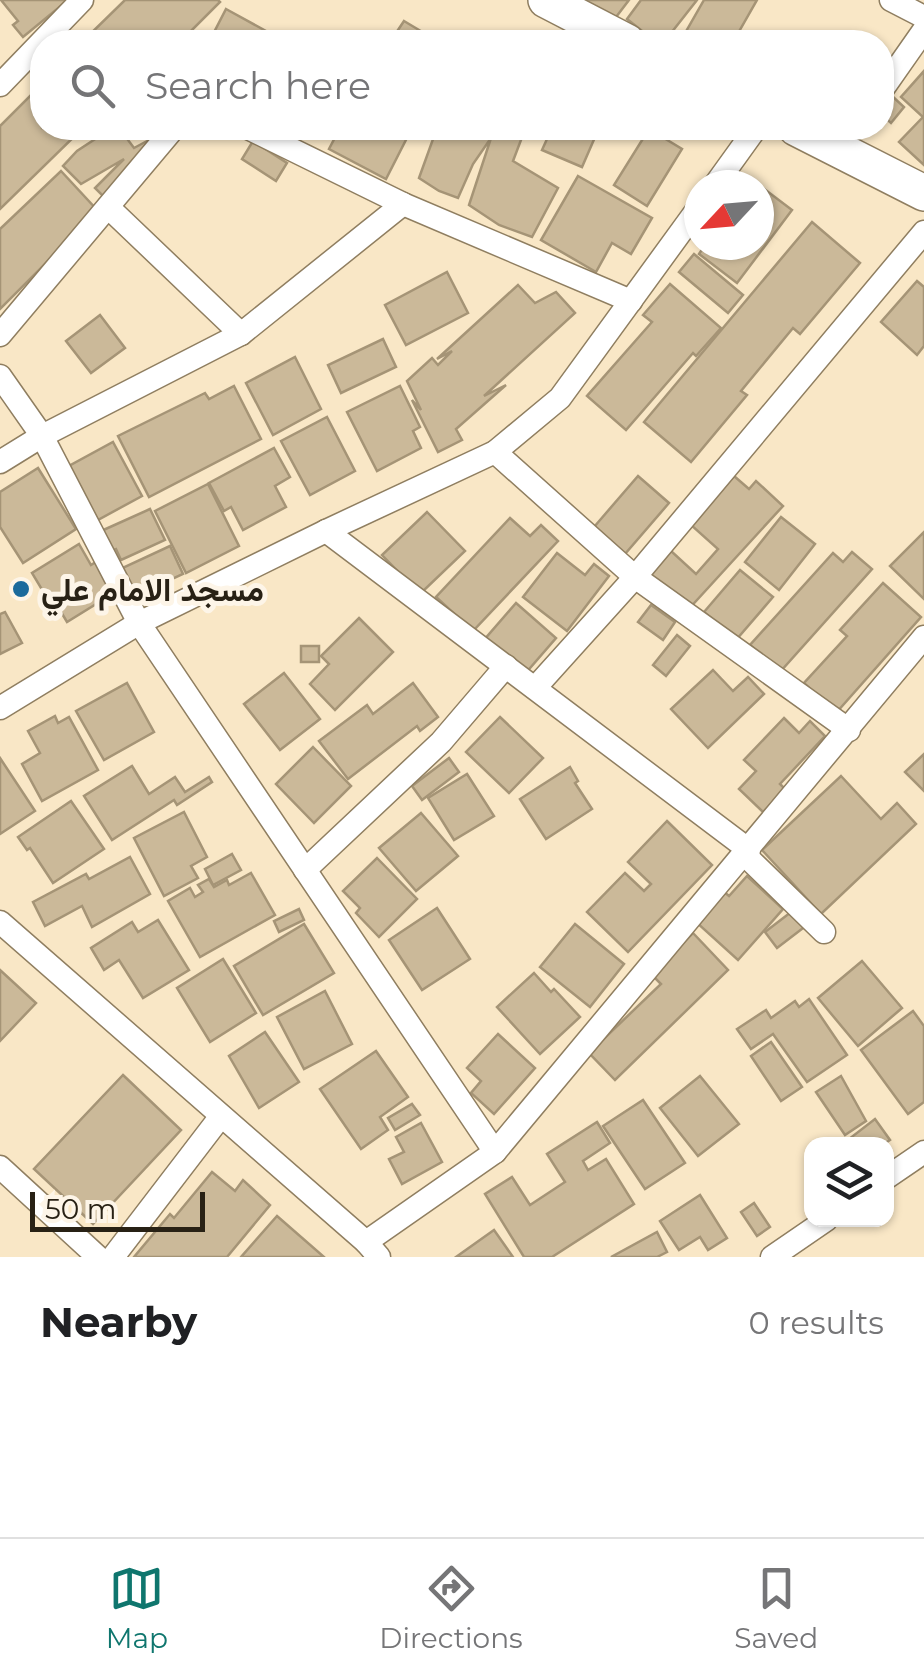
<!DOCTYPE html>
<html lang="en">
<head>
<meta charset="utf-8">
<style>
  :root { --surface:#fff; --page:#f2f2f2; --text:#202124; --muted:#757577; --line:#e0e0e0; --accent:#0f766e }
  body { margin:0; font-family:Montserrat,Vazirmatn,sans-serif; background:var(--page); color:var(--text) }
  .controls { position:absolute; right:30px; bottom:30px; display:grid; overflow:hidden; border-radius:20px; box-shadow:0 2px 8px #0004 }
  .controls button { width:90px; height:90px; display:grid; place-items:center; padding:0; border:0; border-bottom:2px solid var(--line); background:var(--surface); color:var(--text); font:50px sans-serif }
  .compass { position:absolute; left:684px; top:170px; width:90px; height:90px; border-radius:50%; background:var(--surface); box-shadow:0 2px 8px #0004; rotate:244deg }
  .scale { position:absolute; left:30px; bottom:25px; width:175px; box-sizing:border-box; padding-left:10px; border:5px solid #282115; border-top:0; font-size:28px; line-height:35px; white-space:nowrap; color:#282115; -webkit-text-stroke:8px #fdf5e8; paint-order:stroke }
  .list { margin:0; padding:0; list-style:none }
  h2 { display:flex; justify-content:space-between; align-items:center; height:130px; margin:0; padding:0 40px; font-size:42px }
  h2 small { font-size:32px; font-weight:400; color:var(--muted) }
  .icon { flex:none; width:55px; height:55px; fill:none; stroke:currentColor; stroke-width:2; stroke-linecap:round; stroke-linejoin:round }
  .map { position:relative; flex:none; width:924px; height:1257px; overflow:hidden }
  .search { position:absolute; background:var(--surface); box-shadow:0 2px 8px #0004; left:30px; right:30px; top:30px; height:110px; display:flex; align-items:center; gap:25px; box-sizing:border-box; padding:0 35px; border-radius:40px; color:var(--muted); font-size:38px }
  .sheet { height:280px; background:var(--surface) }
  nav { display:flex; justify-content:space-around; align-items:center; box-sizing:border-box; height:140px; border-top:2px solid var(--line); background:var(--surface); font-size:28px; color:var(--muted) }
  nav a { display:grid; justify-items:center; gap:5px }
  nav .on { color:var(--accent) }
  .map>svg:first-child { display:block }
  .building { fill:#cbb999; stroke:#a59476; stroke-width:2.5 }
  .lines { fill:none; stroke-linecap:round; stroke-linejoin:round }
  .minor-casing { stroke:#8f7e60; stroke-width:25 }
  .primary-casing { stroke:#8f7e60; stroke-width:38 }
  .minor { stroke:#fff; stroke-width:22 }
  .primary { stroke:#fff; stroke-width:35 }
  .poi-dot { fill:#1b6a9c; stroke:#fdf5e8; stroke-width:4 }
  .labels { text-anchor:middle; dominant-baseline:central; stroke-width:10; stroke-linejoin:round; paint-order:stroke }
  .poi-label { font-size:32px; font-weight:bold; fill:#282115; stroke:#fdf5e8; text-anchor:start }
</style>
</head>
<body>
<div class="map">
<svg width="924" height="1257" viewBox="0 0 924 1257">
  <rect width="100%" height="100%" fill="#f9e7c6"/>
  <g class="building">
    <polygon points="1,0 68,0 23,37 13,25 18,21"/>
    <polygon points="125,0 218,0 220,2 180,42 82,42"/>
    <polygon points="578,0 629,0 610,25"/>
    <polygon points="641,0 697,0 664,42 656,42 627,19"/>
    <polygon points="704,0 757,0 733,42 680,42"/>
    <polygon points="226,9 286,42 209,42"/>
    <polygon points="404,21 439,42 390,42"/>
    <polygon points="924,71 924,165 899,142 923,117 901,97"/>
    <polygon points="42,84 42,128 83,128 0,209 0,126"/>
    <polygon points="891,95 904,107 891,123 882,115 882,106"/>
    <polygon points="112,128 119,128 134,148 149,140 156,148 106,199 95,188 124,159 81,184 63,166 77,151"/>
    <polygon points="340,128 412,128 386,179 329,149"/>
    <polygon points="437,128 517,128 524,132 513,161 558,188 532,237 499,225 469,205 491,138 473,164 458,198 439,191 419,178"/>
    <polygon points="552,128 599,128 582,167 542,150"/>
    <polygon points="649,129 682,149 647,206 614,185"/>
    <polygon points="253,141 287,163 276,181 242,159"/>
    <polygon points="61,171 98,211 0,309 0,229"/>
    <polygon points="578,176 652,218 631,254 612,243 596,272 541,240"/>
    <polygon points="759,185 792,210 737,283 699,254 705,245 759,245"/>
    <polygon points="812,222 860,263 800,334 793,328 741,391 747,395 691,462 644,422"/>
    <polygon points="694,254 743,295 728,313 679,272"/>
    <polygon points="447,272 468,313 406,345 385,305"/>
    <polygon points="917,281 924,287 924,346 917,355 881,322"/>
    <polygon points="670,284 721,328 696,356 693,353 626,430 587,396 652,322 643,315"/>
    <polygon points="518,285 535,303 556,292 575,313 484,396 506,385 456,429 462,440 438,452 412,400 421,410 407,381 432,358 438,365 452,351 437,359"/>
    <polygon points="100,315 125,348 91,373 66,341"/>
    <polygon points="383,339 396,367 341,393 328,365"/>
    <polygon points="295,357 321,409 273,435 246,383"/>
    <polygon points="234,386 261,439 149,497 118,436 205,393 209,399"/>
    <polygon points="400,386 420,427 413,431 421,448 377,471 347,412"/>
    <polygon points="327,417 355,471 310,495 281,441"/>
    <polygon points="113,442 142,496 96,521 67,467"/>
    <polygon points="274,448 290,477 275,486 286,507 243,530 231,507 224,511 209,483"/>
    <polygon points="38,468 76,529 23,563 0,527 0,492"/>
    <polygon points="638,476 669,503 625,554 594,527"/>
    <polygon points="734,476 749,489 756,481 783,506 686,612 647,576 670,550 696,574 718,549 691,525"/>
    <polygon points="208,484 239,546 186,573 155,511"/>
    <polygon points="150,509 165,540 121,560 116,549 108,552 99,532"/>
    <polygon points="427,512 465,551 420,594 382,555"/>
    <polygon points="781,517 815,544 779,590 745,562"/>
    <polygon points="510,518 530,536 541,525 558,541 473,631 436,597"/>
    <polygon points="924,532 924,599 890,566"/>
    <polygon points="79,544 91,565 99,560 117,591 67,622 54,600 50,603 32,573"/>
    <polygon points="170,546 183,574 131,598 118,570"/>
    <polygon points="852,552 872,569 780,672 750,645 833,553 843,562"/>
    <polygon points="557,553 585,575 594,564 609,576 567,631 523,597"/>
    <polygon points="740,570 773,597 736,640 704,612"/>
    <polygon points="883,583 921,617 836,713 804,683 847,636 840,630"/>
    <polygon points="516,603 556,638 524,675 484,640"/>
    <polygon points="651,605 675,622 663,640 638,622"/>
    <polygon points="5,612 22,643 0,654 0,614"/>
    <polygon points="359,618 393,652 335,710 310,684 329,664 321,656"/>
    <polygon points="677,635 690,646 666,676 653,665"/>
    <rect x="301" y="646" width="18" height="16"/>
    <polygon points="713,670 733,691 748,677 764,694 708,748 671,709"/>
    <polygon points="284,673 320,719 280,750 244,704"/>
    <polygon points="127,683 154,732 104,760 76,711"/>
    <polygon points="413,683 438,717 420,731 417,726 348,779 319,741 367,705 373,714"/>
    <polygon points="55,716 58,723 69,717 98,770 42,801 22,764 40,753 28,731"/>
    <polygon points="500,717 543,758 509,793 466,752"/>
    <polygon points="784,718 799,733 810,721 825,736 780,784 785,789 763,812 739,789 756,771 744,760"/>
    <polygon points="313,747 351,786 314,823 276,784"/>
    <polygon points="924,754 924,791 905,772"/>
    <polygon points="0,758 35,811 0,834"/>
    <polygon points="449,758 459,772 422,800 412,786"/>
    <polygon points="132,766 149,794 175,777 185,792 209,777 212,782 177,805 174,800 112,840 84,796"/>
    <polygon points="570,767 578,781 575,783 592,809 546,839 520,799"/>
    <polygon points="467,774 494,816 454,840 428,798"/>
    <polygon points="841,776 881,819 897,803 916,824 821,914 762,850"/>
    <polygon points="71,801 104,849 53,883 30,848 27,850 18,837"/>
    <polygon points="184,812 207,857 191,866 198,878 164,896 134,838"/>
    <polygon points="421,813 458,856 416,891 379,848"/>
    <polygon points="667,821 712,865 628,952 587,912 625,873 644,891 651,884 628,862"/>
    <polygon points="232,854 241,870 213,885 205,869"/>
    <polygon points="130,857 150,894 92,927 82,906 45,926 33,902 86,874 89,879"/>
    <polygon points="377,858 417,899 379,937 356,913 360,908 343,891"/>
    <polygon points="251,873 275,915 200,957 168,901 190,888 195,897 203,892 198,885 209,879 214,887 227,880 229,885"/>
    <polygon points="747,876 783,909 738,960 696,922 723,891 729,896"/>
    <polygon points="437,908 470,959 422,990 389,940"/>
    <polygon points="299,909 304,920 279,932 274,921"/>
    <polygon points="795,909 807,925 777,948 765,932"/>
    <polygon points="158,920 189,970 143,998 119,960 104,970 91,948 132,922 138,932"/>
    <polygon points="304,924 334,973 263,1015 234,966"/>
    <polygon points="575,924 624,964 590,1007 540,967"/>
    <polygon points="693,933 728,970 615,1080 589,1053 661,984 651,974"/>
    <polygon points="223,959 256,1013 210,1042 177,988"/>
    <polygon points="862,961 902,1008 858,1046 818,998"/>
    <polygon points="0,970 36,1003 0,1041"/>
    <polygon points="534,973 551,992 554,989 580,1017 540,1054 497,1007"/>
    <polygon points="325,991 352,1044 304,1069 277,1017"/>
    <polygon points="809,999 847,1055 807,1082 773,1034 751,1049 737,1029 766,1010 771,1018 795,1001 799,1007"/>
    <polygon points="913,1011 924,1026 924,1102 908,1114 861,1050"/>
    <polygon points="265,1032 299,1082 259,1108 229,1056"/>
    <polygon points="498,1034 535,1068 494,1114 471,1093 481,1081 467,1068"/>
    <polygon points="771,1042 802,1087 781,1101 751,1056"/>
    <polygon points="376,1051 408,1097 380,1117 388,1130 361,1149 320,1089"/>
    <polygon points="123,1075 181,1130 93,1224 34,1169"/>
    <polygon points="700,1076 739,1124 698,1156 660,1108"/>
    <polygon points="841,1076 866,1121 845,1135 816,1092"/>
    <polygon points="643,1100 685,1163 645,1189 603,1126"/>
    <polygon points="412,1104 420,1115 395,1130 388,1118"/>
    <polygon points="875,1119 890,1140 884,1144 854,1144 849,1139"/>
    <polygon points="597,1122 610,1143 583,1161 588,1170 606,1159 634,1204 552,1257 524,1257 485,1194 512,1177 530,1205 565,1182 547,1154"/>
    <polygon points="421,1123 442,1162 402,1184 389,1159 404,1152 396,1137"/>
    <polygon points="212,1172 235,1191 243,1180 270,1205 227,1257 134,1257 170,1214 174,1218"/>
    <polygon points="700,1195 727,1238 708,1250 700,1237 679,1250 660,1221"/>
    <polygon points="754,1203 770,1227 757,1236 741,1212"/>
    <polygon points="277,1216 324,1257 241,1257"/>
    <polygon points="494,1230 513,1257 456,1257"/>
    <polygon points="657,1232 667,1252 657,1257 611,1257"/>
  </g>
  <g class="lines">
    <defs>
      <g id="minor">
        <polyline points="891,0 924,17"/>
        <polyline points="0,85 82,0"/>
        <polyline points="882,90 924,30"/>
        <polyline points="248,128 403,204 631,301"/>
        <polyline points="715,185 756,128"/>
        <polyline points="108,207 241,334"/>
        <polyline points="0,335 174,128"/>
        <polyline points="0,376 42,436 139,623 495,1152"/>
        <polyline points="495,452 635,577 535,688"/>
        <polyline points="0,462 42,436 241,334 403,204"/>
        <polyline points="326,531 749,850"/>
        <polyline points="0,708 139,623 326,531 495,452 560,398 699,207"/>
        <polyline points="849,730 635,577 924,232"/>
        <polyline points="745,855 824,932"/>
        <polyline points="305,870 441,742 506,666"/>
        <polyline points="0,922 366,1242 379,1257"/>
        <polyline points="0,1167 98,1257"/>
        <polyline points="886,1178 924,1152"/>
        <polyline points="366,1242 495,1152 924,637"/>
        <polyline points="113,1257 221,1116"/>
        <polyline points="772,1257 826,1220"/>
      </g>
      <g id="primary">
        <polyline points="546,0 627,42"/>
        <polyline points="796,128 924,193"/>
      </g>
    </defs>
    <use href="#minor" class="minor-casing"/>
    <use href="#primary" class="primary-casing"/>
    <use href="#minor" class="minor"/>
    <use href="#primary" class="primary"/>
  </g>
  <circle class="poi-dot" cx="21" cy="589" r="10"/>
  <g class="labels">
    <g class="poi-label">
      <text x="41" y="589">مسجد الامام علي</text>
    </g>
  </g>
</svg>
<div class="controls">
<button><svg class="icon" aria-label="layers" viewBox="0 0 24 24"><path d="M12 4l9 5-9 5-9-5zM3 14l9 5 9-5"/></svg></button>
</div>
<svg class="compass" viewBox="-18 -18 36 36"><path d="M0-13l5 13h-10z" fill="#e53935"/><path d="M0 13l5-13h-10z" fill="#757577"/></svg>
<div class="scale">50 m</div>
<div class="search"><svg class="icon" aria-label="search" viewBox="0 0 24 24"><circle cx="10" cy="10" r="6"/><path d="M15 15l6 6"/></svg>Search here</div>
</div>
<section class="sheet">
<h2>Nearby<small>0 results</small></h2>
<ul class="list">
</ul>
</section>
<nav>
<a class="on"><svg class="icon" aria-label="map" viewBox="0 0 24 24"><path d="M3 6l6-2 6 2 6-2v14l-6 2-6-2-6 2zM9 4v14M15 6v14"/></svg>Map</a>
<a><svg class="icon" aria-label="directions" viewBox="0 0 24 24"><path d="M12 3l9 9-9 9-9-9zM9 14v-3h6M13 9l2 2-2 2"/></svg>Directions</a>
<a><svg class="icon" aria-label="saved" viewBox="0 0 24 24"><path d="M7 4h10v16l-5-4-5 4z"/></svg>Saved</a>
</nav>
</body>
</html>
